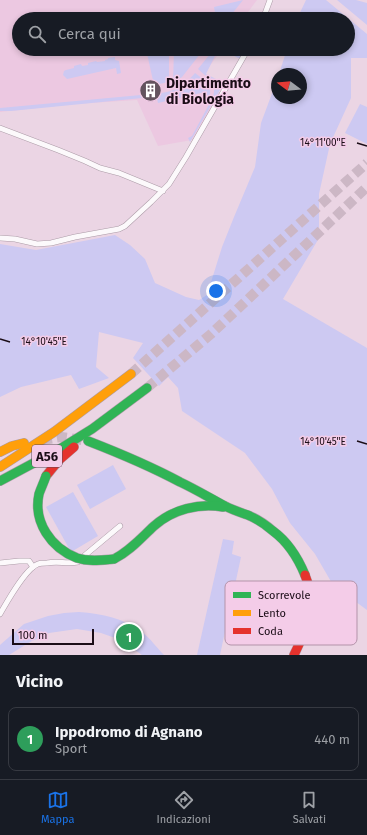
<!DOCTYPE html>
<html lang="it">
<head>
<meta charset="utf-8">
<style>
  :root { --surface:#171b24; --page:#20242c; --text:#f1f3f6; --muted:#9ea1a6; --line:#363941; --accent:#1a73e8 }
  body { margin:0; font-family:"Fira Sans",sans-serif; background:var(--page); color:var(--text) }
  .compass { position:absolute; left:271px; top:68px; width:36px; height:36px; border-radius:50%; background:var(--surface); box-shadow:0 2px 6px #0003; rotate:286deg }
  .scale { position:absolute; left:12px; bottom:10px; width:82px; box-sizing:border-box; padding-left:4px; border:2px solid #1b0d17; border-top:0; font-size:11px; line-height:14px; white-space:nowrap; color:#1b0d17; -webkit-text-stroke:3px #f4cce8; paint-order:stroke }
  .you { position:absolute; left:216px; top:291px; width:14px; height:14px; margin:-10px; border:3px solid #fff; border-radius:50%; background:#1a73e8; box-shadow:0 0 0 6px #1a73e833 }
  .badge { display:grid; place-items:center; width:26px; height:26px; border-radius:50%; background:var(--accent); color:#fff; font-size:13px; font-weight:700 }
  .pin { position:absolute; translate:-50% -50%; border:2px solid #fff; box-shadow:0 1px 4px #0006 }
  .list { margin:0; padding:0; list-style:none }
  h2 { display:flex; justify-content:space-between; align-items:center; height:52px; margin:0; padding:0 16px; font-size:17px }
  h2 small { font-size:13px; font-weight:400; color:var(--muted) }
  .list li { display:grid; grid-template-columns:26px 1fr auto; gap:12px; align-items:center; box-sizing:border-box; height:64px; margin:0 8px 8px; padding:0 8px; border:1px solid var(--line); border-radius:8px }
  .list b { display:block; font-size:15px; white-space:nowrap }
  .list p { margin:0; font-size:13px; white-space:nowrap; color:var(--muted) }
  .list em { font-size:13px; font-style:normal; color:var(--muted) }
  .icon { flex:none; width:22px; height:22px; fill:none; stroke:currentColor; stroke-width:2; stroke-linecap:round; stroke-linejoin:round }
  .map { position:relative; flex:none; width:367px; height:655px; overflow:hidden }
  .search { position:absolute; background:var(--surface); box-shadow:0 2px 6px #0003; left:12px; right:12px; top:12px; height:44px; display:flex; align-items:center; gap:10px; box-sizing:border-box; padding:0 14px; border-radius:22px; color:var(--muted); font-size:15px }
  .sheet { height:124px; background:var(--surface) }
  nav { display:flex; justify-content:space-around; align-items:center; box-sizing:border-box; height:56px; border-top:1px solid var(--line); background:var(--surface); font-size:11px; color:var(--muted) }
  nav a { display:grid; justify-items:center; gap:2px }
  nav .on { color:var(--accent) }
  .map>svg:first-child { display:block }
  .built { fill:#ecc8e1 }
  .green { fill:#cdc9f2 }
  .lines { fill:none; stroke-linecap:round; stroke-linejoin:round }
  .highway-tunnel { stroke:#ccb7c5; stroke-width:10; stroke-dasharray:10 5; stroke-linecap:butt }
  .street-casing { stroke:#ac9ba7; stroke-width:6 }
  .fast-casing { stroke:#ac9ba7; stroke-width:10 }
  .slow-casing { stroke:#ac9ba7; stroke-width:10 }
  .jam-casing { stroke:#ac9ba7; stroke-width:10 }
  .street { stroke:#fcf9fb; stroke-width:5 }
  .fast { stroke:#30b455; stroke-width:9 }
  .slow { stroke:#ff9f0a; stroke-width:9 }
  .jam { stroke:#e5322d; stroke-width:9 }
  .fast-bridge-casing { stroke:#ac9ba7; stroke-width:10; stroke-linecap:butt }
  .fast-bridge { stroke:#30b455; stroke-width:9 }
  .ticks { fill:none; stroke:#1b0d17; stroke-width:1.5 }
  .labels { text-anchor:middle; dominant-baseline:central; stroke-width:3; stroke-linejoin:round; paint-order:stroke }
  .shield { fill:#f4cce8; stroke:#5c4656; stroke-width:1 }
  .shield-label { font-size:13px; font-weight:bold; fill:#1b0d17 }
  .poi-label { font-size:14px; font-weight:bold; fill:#1b0d17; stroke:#f4cce8; text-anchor:start }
  .key { fill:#f4cce8; stroke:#b393a9; stroke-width:1 }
  .key-label { font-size:11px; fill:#1b0d17 }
  .ticks-label { font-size:10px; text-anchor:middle; fill:#1b0d17; stroke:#f4cce8; stroke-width:3; stroke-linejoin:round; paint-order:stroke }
</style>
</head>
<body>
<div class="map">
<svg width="367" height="655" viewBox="0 0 367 655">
  <rect width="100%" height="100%" fill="#ebd5e4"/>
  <polygon class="built" points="0,0 257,0 243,19 19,19 19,49 222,49 204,74 220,94 192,140 158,146 137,100 74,104 0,112"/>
  <g class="green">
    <polygon points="243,0 228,19 216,19 214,7"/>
    <polygon points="306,0 326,0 367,34 367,58 351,58 351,98 330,144 319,194 319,238 283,299 367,348 367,610 333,585 315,554 290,523 272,489 245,453 182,411 178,388 168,377 159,386 133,358 143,343 99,332 96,367 109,378 79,389 71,375 21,387 0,397 0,244 36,250 115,235 130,245 145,259 155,283 186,297 199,300 207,295 222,247 234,217 255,167 261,123 277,80 277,98 301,98 301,74 279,74 287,49 348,49 348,19 297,19"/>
    <polygon points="337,0 356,0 367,3 367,25"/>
    <polygon points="146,49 169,49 169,82 154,85"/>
    <polygon points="174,49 204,49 182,77 173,83"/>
    <polygon points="214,49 245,49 240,59 221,49 217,52 206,74 224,83 190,142 188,138 192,136 213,97 214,92 214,85 212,82 207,77 198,69"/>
    <polygon points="115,57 115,60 119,61 121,73 117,74 116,68 67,79 63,75 64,71 66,70 74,68 74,66 81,64 82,66 88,65 88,63 96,61 97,62 105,61 105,60 108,59 108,58"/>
    <path d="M195,73C204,80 212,84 210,96L206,97L205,92L158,103L156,94C176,91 182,88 195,73Z"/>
    <polygon points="141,95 142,98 11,111 0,111 0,108"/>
    <polygon points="360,104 367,107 367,144 345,133"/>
    <polygon points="113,465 126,489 90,509 77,485"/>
    <polygon points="73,492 98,536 71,552 46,507"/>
    <polygon points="223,539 234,541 232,554 241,557 220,655 197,655"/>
    <path d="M79,612C103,614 123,618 142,632C150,638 157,648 164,655H142L121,640L101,633L77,629L49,633L30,642L9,655H0V645L24,624L48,616L64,613Z"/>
  </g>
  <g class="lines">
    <g class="highway-tunnel">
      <polyline points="131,374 367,163"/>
      <polyline points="147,388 211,334 367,187"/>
      <polyline points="42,440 61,437 82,440"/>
    </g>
    <defs>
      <g id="street">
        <polyline points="263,19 270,0"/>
        <polyline points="0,128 58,150 85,161 100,168 119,173 163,191"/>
        <polyline points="0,238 15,239 37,244 51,243 75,237 119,229 125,226 151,202 169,184 186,157 248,49"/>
        <polyline points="84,556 120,526"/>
        <polyline points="0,563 19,561 29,561 33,567"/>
        <path d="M0,614C7,602 25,569 38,564C40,563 44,563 47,563C57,561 68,564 78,562"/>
      </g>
      <g id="fast">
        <path d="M88,441C119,453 150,466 180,482C195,489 210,498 225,506C233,510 242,513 250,516C259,520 266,525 273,531C288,542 298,558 305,575"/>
        <polyline points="0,481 58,450 92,429 147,388"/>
        <path d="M114,559C130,551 141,538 154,526C173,509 199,503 223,507"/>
      </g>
      <g id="slow">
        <polyline points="0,452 12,446 24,443"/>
        <polyline points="0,467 54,432 131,374"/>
      </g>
      <g id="jam">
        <polyline points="46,476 59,460 74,447"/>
        <path d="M294,655C307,628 317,605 305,575"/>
      </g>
    </defs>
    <use href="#street" class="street-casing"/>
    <use href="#fast" class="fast-casing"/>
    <use href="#slow" class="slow-casing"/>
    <use href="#jam" class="jam-casing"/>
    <use href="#street" class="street"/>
    <use href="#fast" class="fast"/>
    <use href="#slow" class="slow"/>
    <use href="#jam" class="jam"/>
    <defs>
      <path id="fast-bridge" d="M46,476C44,482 41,488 39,494C33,522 51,548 77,558C89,562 102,560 114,559"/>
    </defs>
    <use href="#fast-bridge" class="fast-bridge-casing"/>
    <use href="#fast-bridge" class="fast-bridge"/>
  </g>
  <path class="ticks" d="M357,143L367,146M0,339L10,342M357,441L367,444"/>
  <defs>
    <symbol id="building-disc" viewBox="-11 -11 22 22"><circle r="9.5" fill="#64535f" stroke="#f4cce8"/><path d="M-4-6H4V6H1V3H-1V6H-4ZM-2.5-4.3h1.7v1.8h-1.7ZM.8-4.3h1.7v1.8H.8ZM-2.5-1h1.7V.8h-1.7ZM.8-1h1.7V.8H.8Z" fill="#fff"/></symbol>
  </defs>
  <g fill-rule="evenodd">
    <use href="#building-disc" x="138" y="78" width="25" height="25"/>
  </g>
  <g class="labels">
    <rect class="shield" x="32" y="445" width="30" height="22" rx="3"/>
    <g class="shield-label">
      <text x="47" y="456">A56</text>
    </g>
    <g class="poi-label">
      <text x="166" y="83">Dipartimento<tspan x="166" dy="16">di Biologia</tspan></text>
    </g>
  </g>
  <rect x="225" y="581" width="132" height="64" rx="6" class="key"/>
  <rect x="233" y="592" width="18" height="6" fill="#30b455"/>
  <rect x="233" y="610" width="18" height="6" fill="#ff9f0a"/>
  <rect x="233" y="628" width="18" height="6" fill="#e5322d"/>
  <g class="key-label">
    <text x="258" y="599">Scorrevole</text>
    <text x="258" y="617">Lento</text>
    <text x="258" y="635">Coda</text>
  </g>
  <g class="ticks-label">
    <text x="323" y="146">14°11'00"E</text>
    <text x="44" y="345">14°10'45"E</text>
    <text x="323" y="445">14°10'45"E</text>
  </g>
</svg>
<svg class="compass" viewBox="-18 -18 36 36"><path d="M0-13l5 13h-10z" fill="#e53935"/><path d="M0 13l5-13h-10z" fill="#9ea1a6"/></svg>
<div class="scale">100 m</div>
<div class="you"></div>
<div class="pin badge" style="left:129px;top:637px;background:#2e9e5b">1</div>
<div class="search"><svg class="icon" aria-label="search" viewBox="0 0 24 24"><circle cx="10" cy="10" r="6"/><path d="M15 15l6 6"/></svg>Cerca qui</div>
</div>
<section class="sheet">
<h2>Vicino<small></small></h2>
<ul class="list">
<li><span class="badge" style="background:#2e9e5b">1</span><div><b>Ippodromo di Agnano</b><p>Sport</p></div><em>440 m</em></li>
</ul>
</section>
<nav>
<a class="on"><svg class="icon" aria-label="map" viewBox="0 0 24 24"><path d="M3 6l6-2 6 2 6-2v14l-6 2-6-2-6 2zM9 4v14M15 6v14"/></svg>Mappa</a>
<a><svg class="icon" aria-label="directions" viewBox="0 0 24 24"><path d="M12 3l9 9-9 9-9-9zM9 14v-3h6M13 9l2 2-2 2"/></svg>Indicazioni</a>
<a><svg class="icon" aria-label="saved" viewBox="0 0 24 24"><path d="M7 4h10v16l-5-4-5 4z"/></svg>Salvati</a>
</nav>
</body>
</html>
